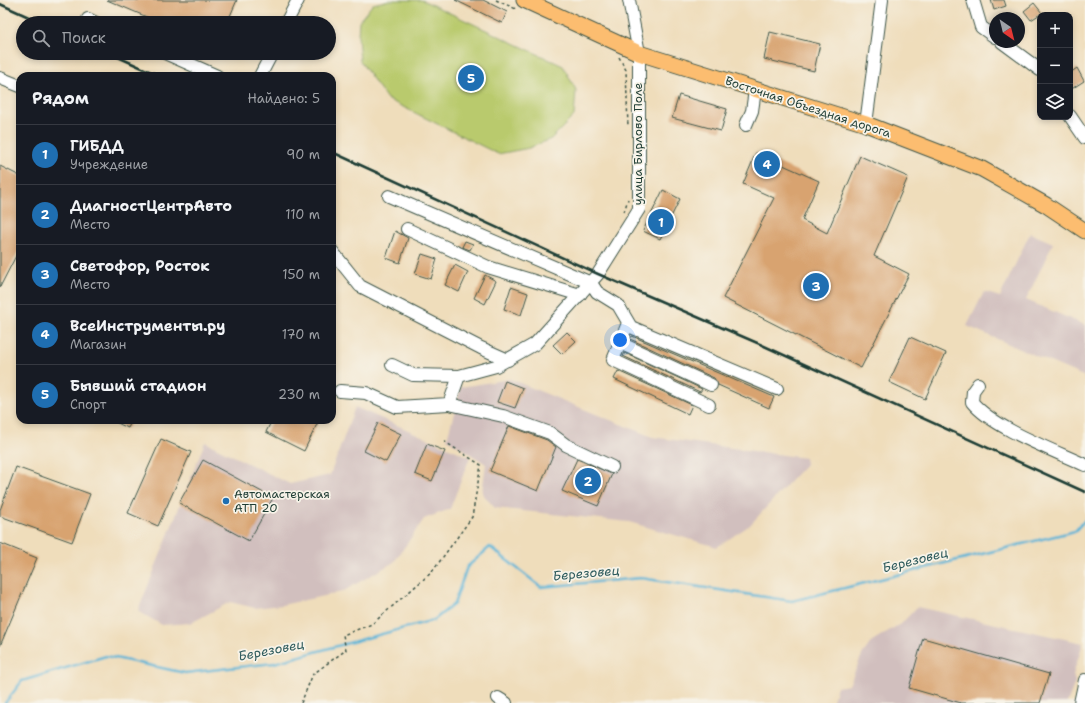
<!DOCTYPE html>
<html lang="ru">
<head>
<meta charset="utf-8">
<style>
  :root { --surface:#171b24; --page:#242831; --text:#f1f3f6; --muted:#9ea1a6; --line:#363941; --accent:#1f6fb2 }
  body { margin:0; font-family:"Shantell Sans",sans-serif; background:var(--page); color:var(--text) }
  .controls { position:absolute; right:12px; top:12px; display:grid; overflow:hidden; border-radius:8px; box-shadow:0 2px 6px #0003 }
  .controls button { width:36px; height:36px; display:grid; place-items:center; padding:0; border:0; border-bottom:1px solid var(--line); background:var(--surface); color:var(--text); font:20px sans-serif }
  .compass { position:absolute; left:989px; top:12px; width:36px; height:36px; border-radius:50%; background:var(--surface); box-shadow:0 2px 6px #0003; rotate:145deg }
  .you { position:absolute; left:620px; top:340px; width:14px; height:14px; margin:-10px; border:3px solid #fff; border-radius:50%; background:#1a73e8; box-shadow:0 0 0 6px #1a73e833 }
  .badge { display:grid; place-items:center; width:26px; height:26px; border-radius:50%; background:var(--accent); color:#fff; font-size:13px; font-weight:700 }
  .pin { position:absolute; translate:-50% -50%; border:2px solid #fff; box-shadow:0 1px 4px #0006 }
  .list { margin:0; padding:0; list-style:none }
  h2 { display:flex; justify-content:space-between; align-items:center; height:52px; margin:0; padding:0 16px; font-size:17px }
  h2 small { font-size:13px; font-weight:400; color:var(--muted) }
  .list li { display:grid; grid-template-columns:26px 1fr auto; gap:12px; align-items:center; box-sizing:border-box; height:60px; padding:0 16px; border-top:1px solid var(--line) }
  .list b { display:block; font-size:15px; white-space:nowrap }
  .list p { margin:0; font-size:13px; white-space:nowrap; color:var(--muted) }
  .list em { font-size:13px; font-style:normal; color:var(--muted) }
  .icon { flex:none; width:22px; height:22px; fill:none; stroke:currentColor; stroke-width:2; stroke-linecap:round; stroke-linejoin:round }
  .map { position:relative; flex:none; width:1085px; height:703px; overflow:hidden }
  .search { position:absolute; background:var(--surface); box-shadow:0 2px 6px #0003; left:16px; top:16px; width:320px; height:44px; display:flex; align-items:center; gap:10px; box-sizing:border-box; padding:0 14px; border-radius:22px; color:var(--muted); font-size:15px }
  .panel { position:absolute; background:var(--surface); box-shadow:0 2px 6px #0003; left:16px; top:72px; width:320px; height:352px; border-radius:12px }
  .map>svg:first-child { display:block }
  .industrial { fill:#d1bfbe }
  .green { fill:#b9ca6d; stroke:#6c8450 }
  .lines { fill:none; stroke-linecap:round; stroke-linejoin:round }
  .stream { stroke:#59b4d7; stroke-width:2.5 }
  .building { fill:#d8a36f }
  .minor-casing { stroke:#3e5548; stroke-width:14 }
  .major-casing { stroke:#3e5548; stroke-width:17 }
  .path { stroke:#3e5548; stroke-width:1.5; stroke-dasharray:3 3; stroke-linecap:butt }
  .minor { stroke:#fff; stroke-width:12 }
  .major { stroke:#fcbd6f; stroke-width:15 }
  .rail { stroke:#1f3d34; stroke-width:2.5 }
  .poi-dot { fill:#1f6fb2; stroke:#f7f3e8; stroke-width:1.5 }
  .labels { text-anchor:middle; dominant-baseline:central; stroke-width:3.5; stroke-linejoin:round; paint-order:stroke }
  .street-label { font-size:12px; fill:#1f3d34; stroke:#f7f3e8 }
  .poi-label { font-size:12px; fill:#1f3d34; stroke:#f7f3e8; text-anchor:start }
  .water-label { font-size:13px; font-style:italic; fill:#2e5b5d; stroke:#f7f3e8 }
</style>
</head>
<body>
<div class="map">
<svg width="1085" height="703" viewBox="0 0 1085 703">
  <rect width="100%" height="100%" fill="#f7f3e8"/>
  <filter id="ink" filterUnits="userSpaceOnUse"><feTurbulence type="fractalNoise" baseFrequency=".025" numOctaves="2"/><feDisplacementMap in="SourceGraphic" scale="8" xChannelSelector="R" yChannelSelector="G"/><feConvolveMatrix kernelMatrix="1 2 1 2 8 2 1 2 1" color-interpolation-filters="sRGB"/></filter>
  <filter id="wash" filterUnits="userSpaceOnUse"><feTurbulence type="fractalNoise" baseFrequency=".012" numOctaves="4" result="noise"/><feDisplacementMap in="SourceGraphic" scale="16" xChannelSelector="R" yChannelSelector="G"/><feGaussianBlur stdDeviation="0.9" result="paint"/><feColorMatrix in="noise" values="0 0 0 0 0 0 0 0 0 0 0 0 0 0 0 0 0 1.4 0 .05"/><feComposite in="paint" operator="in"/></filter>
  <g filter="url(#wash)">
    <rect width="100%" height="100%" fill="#efddbb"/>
    <g class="industrial">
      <polygon points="1030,233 1053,243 1026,300 1085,325 1085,377 967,326 984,292 1000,297"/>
      <polygon points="510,379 652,437 805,458 806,464 750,525 717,547 629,522 495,508 482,493 486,464 447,439 461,387"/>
      <polygon points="355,407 470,457 450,509 424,519 394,562 342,592 282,605 255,608 230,602 191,623 162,625 138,611 205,442 290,484 330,475"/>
      <polygon points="917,607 1083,643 1073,675 1075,682 1067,703 832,703 837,687 849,685 862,655 872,641 902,623"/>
    </g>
    <polygon class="green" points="390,0 422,0 563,66 576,90 574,116 551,139 529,148 498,154 387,99 360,61 358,36 359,21 373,4"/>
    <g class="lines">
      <polyline class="stream" points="5,703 22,681 106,656 185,673 274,663 434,620 454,604 467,567 490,547 541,587 641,578 792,601 1075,531 1085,520"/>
    </g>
    <g id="blocks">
      <g class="building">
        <polygon points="107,0 237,0 227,23 161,23"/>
        <polygon points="455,0 483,0 507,12 502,23"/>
        <polygon points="991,0 1004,0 1006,6 994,10"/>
        <polygon points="1034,3 1042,13 1031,20 1024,11"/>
        <polygon points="770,32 820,44 814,71 764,59"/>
        <polygon points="1077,68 1084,81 1070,90 1070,73"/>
        <polygon points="679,95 727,109 721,131 672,118"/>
        <polygon points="756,153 819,181 802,220 827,233 860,156 908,177 874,256 909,274 861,368 723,298 774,198 743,184"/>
        <polygon points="0,166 20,176 20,248 0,287"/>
        <polygon points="663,190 680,199 660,239 643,231"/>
        <polygon points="395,231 408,238 400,263 386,258"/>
        <polygon points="465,241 473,244 470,250 462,247"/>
        <polygon points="422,254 437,259 431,279 415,274"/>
        <polygon points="455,265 468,272 459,292 445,285"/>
        <polygon points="485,275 496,281 485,304 474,298"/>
        <polygon points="511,287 528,293 521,315 504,309"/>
        <polygon points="567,332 576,341 562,354 553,345"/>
        <polygon points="632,336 774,397 769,408 718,385 714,378 630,339"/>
        <polygon points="910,337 946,353 925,399 889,382"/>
        <polygon points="625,353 702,389 700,392 623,356"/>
        <polygon points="618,371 692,405 688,414 614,379"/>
        <polygon points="505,381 523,388 515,408 497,402"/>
        <polygon points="111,420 132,420 128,428"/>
        <polygon points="272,420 319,420 304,451 266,432"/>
        <polygon points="378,423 401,434 386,462 364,451"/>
        <polygon points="509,426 547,440 556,447 538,491 490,471"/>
        <polygon points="161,439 191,452 158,526 128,513"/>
        <polygon points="427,444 445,451 432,481 415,474"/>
        <polygon points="577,459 612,474 598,506 562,491"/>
        <polygon points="203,460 273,498 249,541 179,503"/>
        <polygon points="16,467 90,494 72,542 0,516 0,510"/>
        <polygon points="0,543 37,558 0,646"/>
        <polygon points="923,638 1049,674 1040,703 961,703 909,688"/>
      </g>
    </g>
  </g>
  <g filter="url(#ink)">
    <use href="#blocks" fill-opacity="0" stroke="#3e5548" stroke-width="1"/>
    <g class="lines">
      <defs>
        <g id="minor">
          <polyline points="973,0 981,27 995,37"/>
          <polyline points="88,19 96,23"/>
          <polyline points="286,23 298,0"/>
          <polyline points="1002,42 1040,70"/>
          <polyline points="165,53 217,76"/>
          <polyline points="260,76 272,53"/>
          <polyline points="0,78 20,86"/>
          <polyline points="1070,116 1085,138"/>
          <polyline points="866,124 882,0"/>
          <polyline points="746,125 752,111 755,90"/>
          <polyline points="389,196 591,283 597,292 618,305 631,327 777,389"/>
          <polyline points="407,229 488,267 580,295"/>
          <polyline points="332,251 360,286 481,348 508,360"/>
          <polyline points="628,323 620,343 711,385"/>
          <polyline points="620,343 613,360 709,405"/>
          <polyline points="392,365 413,375 459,376"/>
          <path d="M978,384L973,391L972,402C993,428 1053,450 1085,465"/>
          <polyline points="340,391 366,393 397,407 449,404 459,376 496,366 535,344 598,274 639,209 639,53 629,0"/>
          <polyline points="449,404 503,416 550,433 566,445 612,467"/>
          <polyline points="498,698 506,703"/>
          <polyline points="1080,703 1085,680"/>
        </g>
        <polyline id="major" points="524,0 639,53 866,124 982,169 1046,205 1085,231"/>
      </defs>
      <use href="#minor" class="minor-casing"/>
      <use href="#major" class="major-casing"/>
      <g class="path">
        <polyline points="496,0 516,9"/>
        <polyline points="619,57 626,70 628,127"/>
        <polyline points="624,212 628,199"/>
        <polyline points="301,703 313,674 346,650 343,635 372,624 432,572 472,517 481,465 442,440"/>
      </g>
      <use href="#minor" class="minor"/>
      <use href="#major" class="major"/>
      <g class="rail">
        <polyline points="0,4 42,23"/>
        <polyline points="109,53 160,76"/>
        <polyline points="332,152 598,274 762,345 1085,492"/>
      </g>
    </g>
  </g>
  <circle class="poi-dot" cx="226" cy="501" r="4"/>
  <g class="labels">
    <g class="street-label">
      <text transform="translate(808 107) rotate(18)">Восточная Объездная дорога</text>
      <text transform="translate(638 144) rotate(-90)">улица Бирлово Поле</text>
    </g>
    <g class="poi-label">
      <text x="234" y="494">Автомастерская<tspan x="234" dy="14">АТП 20</tspan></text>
    </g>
    <g class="water-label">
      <text transform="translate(915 560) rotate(-14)">Березовец</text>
      <text transform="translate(586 573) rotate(-5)">Березовец</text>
      <text transform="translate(271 650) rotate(-11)">Березовец</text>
    </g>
  </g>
</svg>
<div class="controls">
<button>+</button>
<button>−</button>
<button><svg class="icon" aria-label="layers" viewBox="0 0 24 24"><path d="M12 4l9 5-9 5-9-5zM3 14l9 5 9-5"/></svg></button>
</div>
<svg class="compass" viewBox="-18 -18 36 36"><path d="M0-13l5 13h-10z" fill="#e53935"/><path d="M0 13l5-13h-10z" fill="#9ea1a6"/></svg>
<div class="you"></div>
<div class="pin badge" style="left:661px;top:222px">1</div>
<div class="pin badge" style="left:588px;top:481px">2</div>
<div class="pin badge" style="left:816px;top:286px">3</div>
<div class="pin badge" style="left:767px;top:164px">4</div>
<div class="pin badge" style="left:471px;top:78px">5</div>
<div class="search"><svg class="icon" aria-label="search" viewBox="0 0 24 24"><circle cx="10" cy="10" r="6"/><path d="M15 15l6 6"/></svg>Поиск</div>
<section class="panel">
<h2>Рядом<small>Найдено: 5</small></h2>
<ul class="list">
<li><span class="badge">1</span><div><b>ГИБДД</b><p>Учреждение</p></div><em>90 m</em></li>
<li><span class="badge">2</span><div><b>ДиагностЦентрАвто</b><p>Место</p></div><em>110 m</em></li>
<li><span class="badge">3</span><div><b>Светофор, Росток</b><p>Место</p></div><em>150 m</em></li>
<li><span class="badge">4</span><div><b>ВсеИнструменты.ру</b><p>Магазин</p></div><em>170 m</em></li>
<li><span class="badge">5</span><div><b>Бывший стадион</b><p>Спорт</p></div><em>230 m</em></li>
</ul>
</section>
</div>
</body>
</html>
